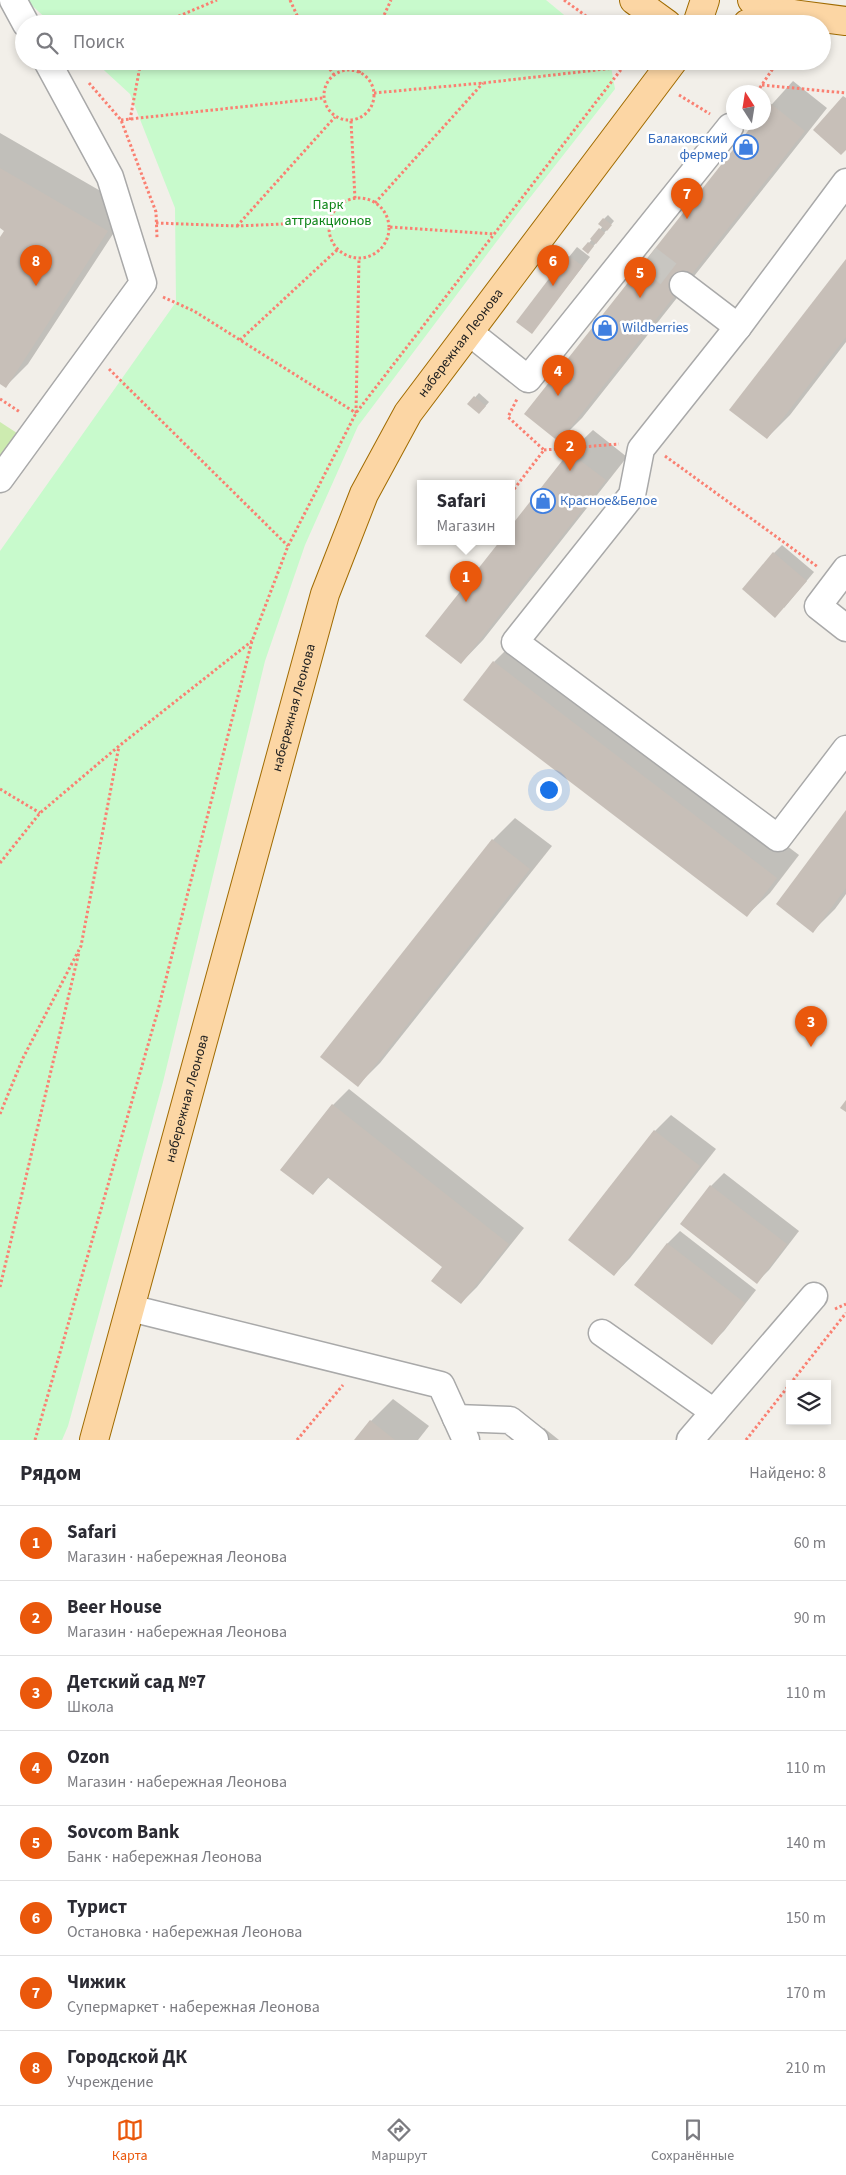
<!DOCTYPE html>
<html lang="ru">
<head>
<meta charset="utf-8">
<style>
  :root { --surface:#fff; --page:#f7f7f7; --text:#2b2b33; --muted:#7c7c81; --line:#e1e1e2; --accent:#ea580c }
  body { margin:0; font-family:"Source Sans 3",sans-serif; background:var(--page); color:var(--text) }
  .controls { position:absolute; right:15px; bottom:15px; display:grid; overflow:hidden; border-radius:0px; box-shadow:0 2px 8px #0003 }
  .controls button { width:45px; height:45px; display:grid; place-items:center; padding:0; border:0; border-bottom:1px solid var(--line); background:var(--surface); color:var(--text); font:25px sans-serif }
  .compass { position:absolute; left:726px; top:85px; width:45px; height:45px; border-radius:50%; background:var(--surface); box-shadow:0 2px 8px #0003; rotate:348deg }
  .you { position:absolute; left:548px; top:789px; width:18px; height:18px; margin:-12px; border:4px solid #fff; border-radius:50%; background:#1a73e8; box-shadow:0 0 0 8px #1a73e833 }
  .badge { display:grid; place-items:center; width:32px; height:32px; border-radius:50%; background:var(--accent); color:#fff; font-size:16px; font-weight:700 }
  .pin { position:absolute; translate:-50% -41px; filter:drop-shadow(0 1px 2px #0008) }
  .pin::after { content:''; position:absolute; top:26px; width:18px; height:15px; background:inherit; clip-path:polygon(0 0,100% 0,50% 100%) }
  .popup { position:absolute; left:417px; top:480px; width:98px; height:65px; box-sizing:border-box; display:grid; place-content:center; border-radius:0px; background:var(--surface); filter:drop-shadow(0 1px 4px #0005); font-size:16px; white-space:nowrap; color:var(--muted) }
  .popup b { font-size:19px; color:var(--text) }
  .popup::after { content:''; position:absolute; left:50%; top:100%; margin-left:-10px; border:10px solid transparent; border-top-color:var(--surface) }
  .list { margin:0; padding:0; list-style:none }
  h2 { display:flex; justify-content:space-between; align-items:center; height:65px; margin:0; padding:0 20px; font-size:21px }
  h2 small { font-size:16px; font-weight:400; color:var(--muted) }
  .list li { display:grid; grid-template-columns:32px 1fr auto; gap:15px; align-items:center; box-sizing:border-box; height:75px; padding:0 20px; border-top:1px solid var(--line) }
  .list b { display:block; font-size:19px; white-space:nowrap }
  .list p { margin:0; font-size:16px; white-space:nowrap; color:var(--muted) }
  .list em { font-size:16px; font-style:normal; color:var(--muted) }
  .icon { flex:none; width:28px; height:28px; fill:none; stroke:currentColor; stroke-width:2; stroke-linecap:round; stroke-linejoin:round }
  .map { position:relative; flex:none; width:846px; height:1440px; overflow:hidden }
  .search { position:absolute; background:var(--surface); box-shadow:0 2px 8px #0003; left:15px; right:15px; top:15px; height:55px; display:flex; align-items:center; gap:12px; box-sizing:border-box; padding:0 18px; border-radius:28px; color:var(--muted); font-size:19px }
  .sheet { height:665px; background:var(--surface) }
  nav { display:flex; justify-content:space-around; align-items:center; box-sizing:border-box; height:70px; border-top:1px solid var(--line); background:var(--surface); font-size:14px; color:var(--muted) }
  nav a { display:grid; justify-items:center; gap:2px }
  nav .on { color:var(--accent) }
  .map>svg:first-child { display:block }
  .grass { fill:#cdebb0 }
  .park { fill:#c8facc }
  .shadow { fill:#0003 }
  .building { fill:#c7bfb8 }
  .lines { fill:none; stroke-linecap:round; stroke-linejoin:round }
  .minor-tunnel { stroke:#c8c6c1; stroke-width:26; stroke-dasharray:26 13; stroke-linecap:butt }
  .minor-casing { stroke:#a9a9a9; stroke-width:29 }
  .major-casing { stroke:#a06b00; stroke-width:30 }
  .path { stroke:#fa8072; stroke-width:3; stroke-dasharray:2.5 2.5; stroke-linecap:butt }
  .minor { stroke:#fff; stroke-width:26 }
  .major { stroke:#fcd6a4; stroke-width:28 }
  .labels { text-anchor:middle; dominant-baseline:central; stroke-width:5; stroke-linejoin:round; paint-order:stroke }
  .shop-label { font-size:14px; fill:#366cbe; stroke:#fff; text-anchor:start }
  .park-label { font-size:14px; fill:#0c8416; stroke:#fff }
  .street-label { font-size:14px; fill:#222; stroke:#fff }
</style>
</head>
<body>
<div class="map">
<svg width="846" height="1440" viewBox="0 0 846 1440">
  <rect width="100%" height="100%" fill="#f2efe9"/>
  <polygon class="grass" points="0,422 20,435 0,462"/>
  <g class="park">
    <polygon points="26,0 546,0 575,24 52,24"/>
    <polygon points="94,61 610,61 615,89 518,213 358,426 305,545 265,661 163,1082 68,1426 62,1440 0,1440 0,551 176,302 175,208 130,94"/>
  </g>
  <g class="shadow">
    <polygon points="793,81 827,108 582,418 559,441 764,122 764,113"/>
    <polygon points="0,133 130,208 28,364 6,386 0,382 0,239 6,230 0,227"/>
    <polygon points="608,215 614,221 591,249 584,249 603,226 604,219"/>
    <polygon points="577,247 590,257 532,332 517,322"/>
    <polygon points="846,261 846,342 790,415 767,438"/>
    <polygon points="479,393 489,402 483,409 469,404"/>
    <polygon points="593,430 627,457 483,640 461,663 427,636 501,541 511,541 511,528 570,452"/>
    <polygon points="782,545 814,572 784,608 774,553"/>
    <polygon points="516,640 799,855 770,893 747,915 494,662"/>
    <polygon points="846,812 846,894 835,909 813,931"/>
    <polygon points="515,818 552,846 380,1063 358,1085 493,840"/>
    <polygon points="349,1089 524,1228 477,1287 461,1303 444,1267 329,1177 313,1194 333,1105"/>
    <polygon points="671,1115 716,1149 630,1258 614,1275 655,1131"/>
    <polygon points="724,1173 799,1231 769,1270 757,1282 681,1224 711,1186"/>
    <polygon points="680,1231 756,1290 724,1331 712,1343 635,1285 668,1243"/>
    <polygon points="393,1399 429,1426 418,1440 356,1440 371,1421"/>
    <polygon points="544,1428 559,1440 532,1440"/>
  </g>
  <g class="building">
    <polygon points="843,96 846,98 846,150 841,155 813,130"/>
    <polygon points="770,103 805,131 559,442 524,414 755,122 764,122 764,111"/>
    <polygon points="0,168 108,231 6,388 0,384 0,237 4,231 0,228"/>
    <polygon points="603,218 612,225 607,231 598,224"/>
    <polygon points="599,228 605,233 596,244 590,239"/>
    <polygon points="588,242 594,246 588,254 582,249"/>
    <polygon points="567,255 583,266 532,334 516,322"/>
    <polygon points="846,259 846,337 767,439 729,410"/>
    <polygon points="474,396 486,406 479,414 467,404"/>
    <polygon points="569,452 606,480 461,664 425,636 500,541 511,541 511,526"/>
    <polygon points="773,552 807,581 775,618 742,589"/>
    <polygon points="493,661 777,878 747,917 463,700"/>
    <polygon points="846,810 846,888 813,933 776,904"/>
    <polygon points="492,839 530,869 358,1087 320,1057"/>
    <polygon points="846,1100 846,1112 840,1108"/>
    <polygon points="332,1104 509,1244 461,1304 431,1281 442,1267 327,1177 313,1195 280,1170"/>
    <polygon points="654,1130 700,1166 614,1276 568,1240"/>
    <polygon points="710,1185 787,1244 757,1284 680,1224"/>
    <polygon points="667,1243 745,1303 712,1345 634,1285"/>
    <polygon points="370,1420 395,1440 354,1440"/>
  </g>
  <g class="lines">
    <polyline class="minor-tunnel" points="648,258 683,285"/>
    <defs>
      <g id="minor">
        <polyline points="13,0 26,24"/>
        <polyline points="846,182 738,327 641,449 632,495 515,642 778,838 846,749"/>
        <polyline points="683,285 738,327"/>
        <polyline points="469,332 528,379 730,127"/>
        <polyline points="0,479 143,283 110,177 47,61"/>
        <polyline points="846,569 818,606 846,628"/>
        <polyline points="130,1308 441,1385 466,1440"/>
        <polyline points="602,1333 714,1412 690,1440"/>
        <polyline points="714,1412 814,1296"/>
        <polyline points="456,1418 510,1420 535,1440"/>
      </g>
      <g id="major">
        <polyline points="634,0 667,24"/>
        <polyline points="752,0 792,14 846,21"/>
        <polyline points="697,24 705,0"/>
        <polyline points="747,24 792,14"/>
        <path id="s1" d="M94,1440L325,594L364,494L408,413L673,61"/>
      </g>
    </defs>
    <use href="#minor" class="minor-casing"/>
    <use href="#major" class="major-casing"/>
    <g class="path">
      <polyline points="290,0 301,24"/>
      <polyline points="564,0 597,24"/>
      <polyline points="160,24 217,0"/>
      <polyline points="380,24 391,0"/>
      <polyline points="324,61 334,75"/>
      <circle cx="349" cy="95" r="25"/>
      <polyline points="359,73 364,61"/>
      <polyline points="89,83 121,120 156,212 157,238"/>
      <polyline points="762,85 846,93"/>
      <polyline points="757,92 778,61"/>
      <polyline points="374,93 483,83 623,67 635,67"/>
      <polyline points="679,95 710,114"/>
      <polyline points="121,120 323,98"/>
      <polyline points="130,120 141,61"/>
      <polyline points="351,121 355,199"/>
      <circle cx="359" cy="228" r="30"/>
      <polyline points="375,203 483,83"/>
      <polyline points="156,223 237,226 330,222"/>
      <polyline points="237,226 335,117"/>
      <polyline points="390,227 495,234"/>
      <polyline points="163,297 194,311 356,413"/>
      <polyline points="240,340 338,249"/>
      <polyline points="109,369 288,546"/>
      <polyline points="0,399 20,412"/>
      <polyline points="356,413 359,258"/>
      <polyline points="544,450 619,444"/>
      <polyline points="665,456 818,567"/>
      <polyline points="511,493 544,450 508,417 517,399"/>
      <polyline points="468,548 473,541"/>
      <polyline points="0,789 40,813"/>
      <polyline points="0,863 40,813 119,746 252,641"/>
      <polyline points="0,1114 23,1058 81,946 119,746"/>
      <polyline points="0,1287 79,952"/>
      <polyline points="835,1309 846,1304"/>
      <polyline points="790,1384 846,1313"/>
      <polyline points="35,1440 158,1010 252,641 288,546 356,413 623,67 624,61"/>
      <polyline points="297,1440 343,1385"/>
      <polyline points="746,1440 790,1384"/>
    </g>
    <use href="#minor" class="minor"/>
    <use href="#major" class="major"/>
  </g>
  <defs>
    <symbol id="shop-ring" viewBox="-11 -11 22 22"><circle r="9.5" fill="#fff" stroke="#3f7fe0" stroke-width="1.5"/><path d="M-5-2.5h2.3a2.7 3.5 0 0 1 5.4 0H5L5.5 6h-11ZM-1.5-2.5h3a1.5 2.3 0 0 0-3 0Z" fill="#3f7fe0"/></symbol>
  </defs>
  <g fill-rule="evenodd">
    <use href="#shop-ring" x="732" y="133" width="28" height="28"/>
    <use href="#shop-ring" x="591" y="314" width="28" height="28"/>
    <use href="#shop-ring" x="529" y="487" width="28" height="28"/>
  </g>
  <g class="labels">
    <g class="shop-label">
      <text x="728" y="139" text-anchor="end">Балаковский<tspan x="728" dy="16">фермер</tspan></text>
      <text x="622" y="328">Wildberries</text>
      <text x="560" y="501">Красное&amp;Белое</text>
    </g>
    <g class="park-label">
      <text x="328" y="205">Парк<tspan x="328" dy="16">аттракционов</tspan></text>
    </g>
    <g class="street-label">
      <text stroke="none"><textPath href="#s1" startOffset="1164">набережная Леонова</textPath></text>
      <text stroke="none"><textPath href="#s1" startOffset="759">набережная Леонова</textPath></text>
      <text stroke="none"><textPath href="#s1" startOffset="354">набережная Леонова</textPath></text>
    </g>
  </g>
</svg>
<div class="controls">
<button><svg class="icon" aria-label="layers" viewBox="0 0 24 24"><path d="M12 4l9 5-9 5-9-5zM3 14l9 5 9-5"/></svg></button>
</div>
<svg class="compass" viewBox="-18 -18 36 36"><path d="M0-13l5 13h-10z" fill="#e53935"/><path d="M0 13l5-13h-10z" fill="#7c7c81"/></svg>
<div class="you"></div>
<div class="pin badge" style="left:466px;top:602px">1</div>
<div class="popup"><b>Safari</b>Магазин</div>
<div class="pin badge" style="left:570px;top:471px">2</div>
<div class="pin badge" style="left:811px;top:1047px">3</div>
<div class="pin badge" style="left:558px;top:396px">4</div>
<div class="pin badge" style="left:640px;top:298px">5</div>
<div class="pin badge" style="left:553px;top:286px">6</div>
<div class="pin badge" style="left:687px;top:219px">7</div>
<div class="pin badge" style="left:36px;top:286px">8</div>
<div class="search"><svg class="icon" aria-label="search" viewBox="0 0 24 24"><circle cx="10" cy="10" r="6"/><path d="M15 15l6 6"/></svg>Поиск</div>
</div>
<section class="sheet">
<h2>Рядом<small>Найдено: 8</small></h2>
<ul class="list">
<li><span class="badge">1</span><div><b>Safari</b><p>Магазин · набережная Леонова</p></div><em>60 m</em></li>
<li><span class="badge">2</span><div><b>Beer House</b><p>Магазин · набережная Леонова</p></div><em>90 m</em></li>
<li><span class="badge">3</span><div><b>Детский сад №7</b><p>Школа</p></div><em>110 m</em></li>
<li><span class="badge">4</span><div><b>Ozon</b><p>Магазин · набережная Леонова</p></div><em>110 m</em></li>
<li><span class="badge">5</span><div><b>Sovcom Bank</b><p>Банк · набережная Леонова</p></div><em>140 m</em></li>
<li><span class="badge">6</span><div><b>Турист</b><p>Остановка · набережная Леонова</p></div><em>150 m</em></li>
<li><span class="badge">7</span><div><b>Чижик</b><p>Супермаркет · набережная Леонова</p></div><em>170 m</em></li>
<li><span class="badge">8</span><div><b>Городской ДК</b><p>Учреждение</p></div><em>210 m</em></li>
</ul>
</section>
<nav>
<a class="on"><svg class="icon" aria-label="map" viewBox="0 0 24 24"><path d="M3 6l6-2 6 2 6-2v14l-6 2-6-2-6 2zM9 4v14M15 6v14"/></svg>Карта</a>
<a><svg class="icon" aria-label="directions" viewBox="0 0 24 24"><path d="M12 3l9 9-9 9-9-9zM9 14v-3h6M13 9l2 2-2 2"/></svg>Маршрут</a>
<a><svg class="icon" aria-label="saved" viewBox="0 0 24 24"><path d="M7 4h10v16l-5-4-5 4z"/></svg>Сохранённые</a>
</nav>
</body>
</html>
